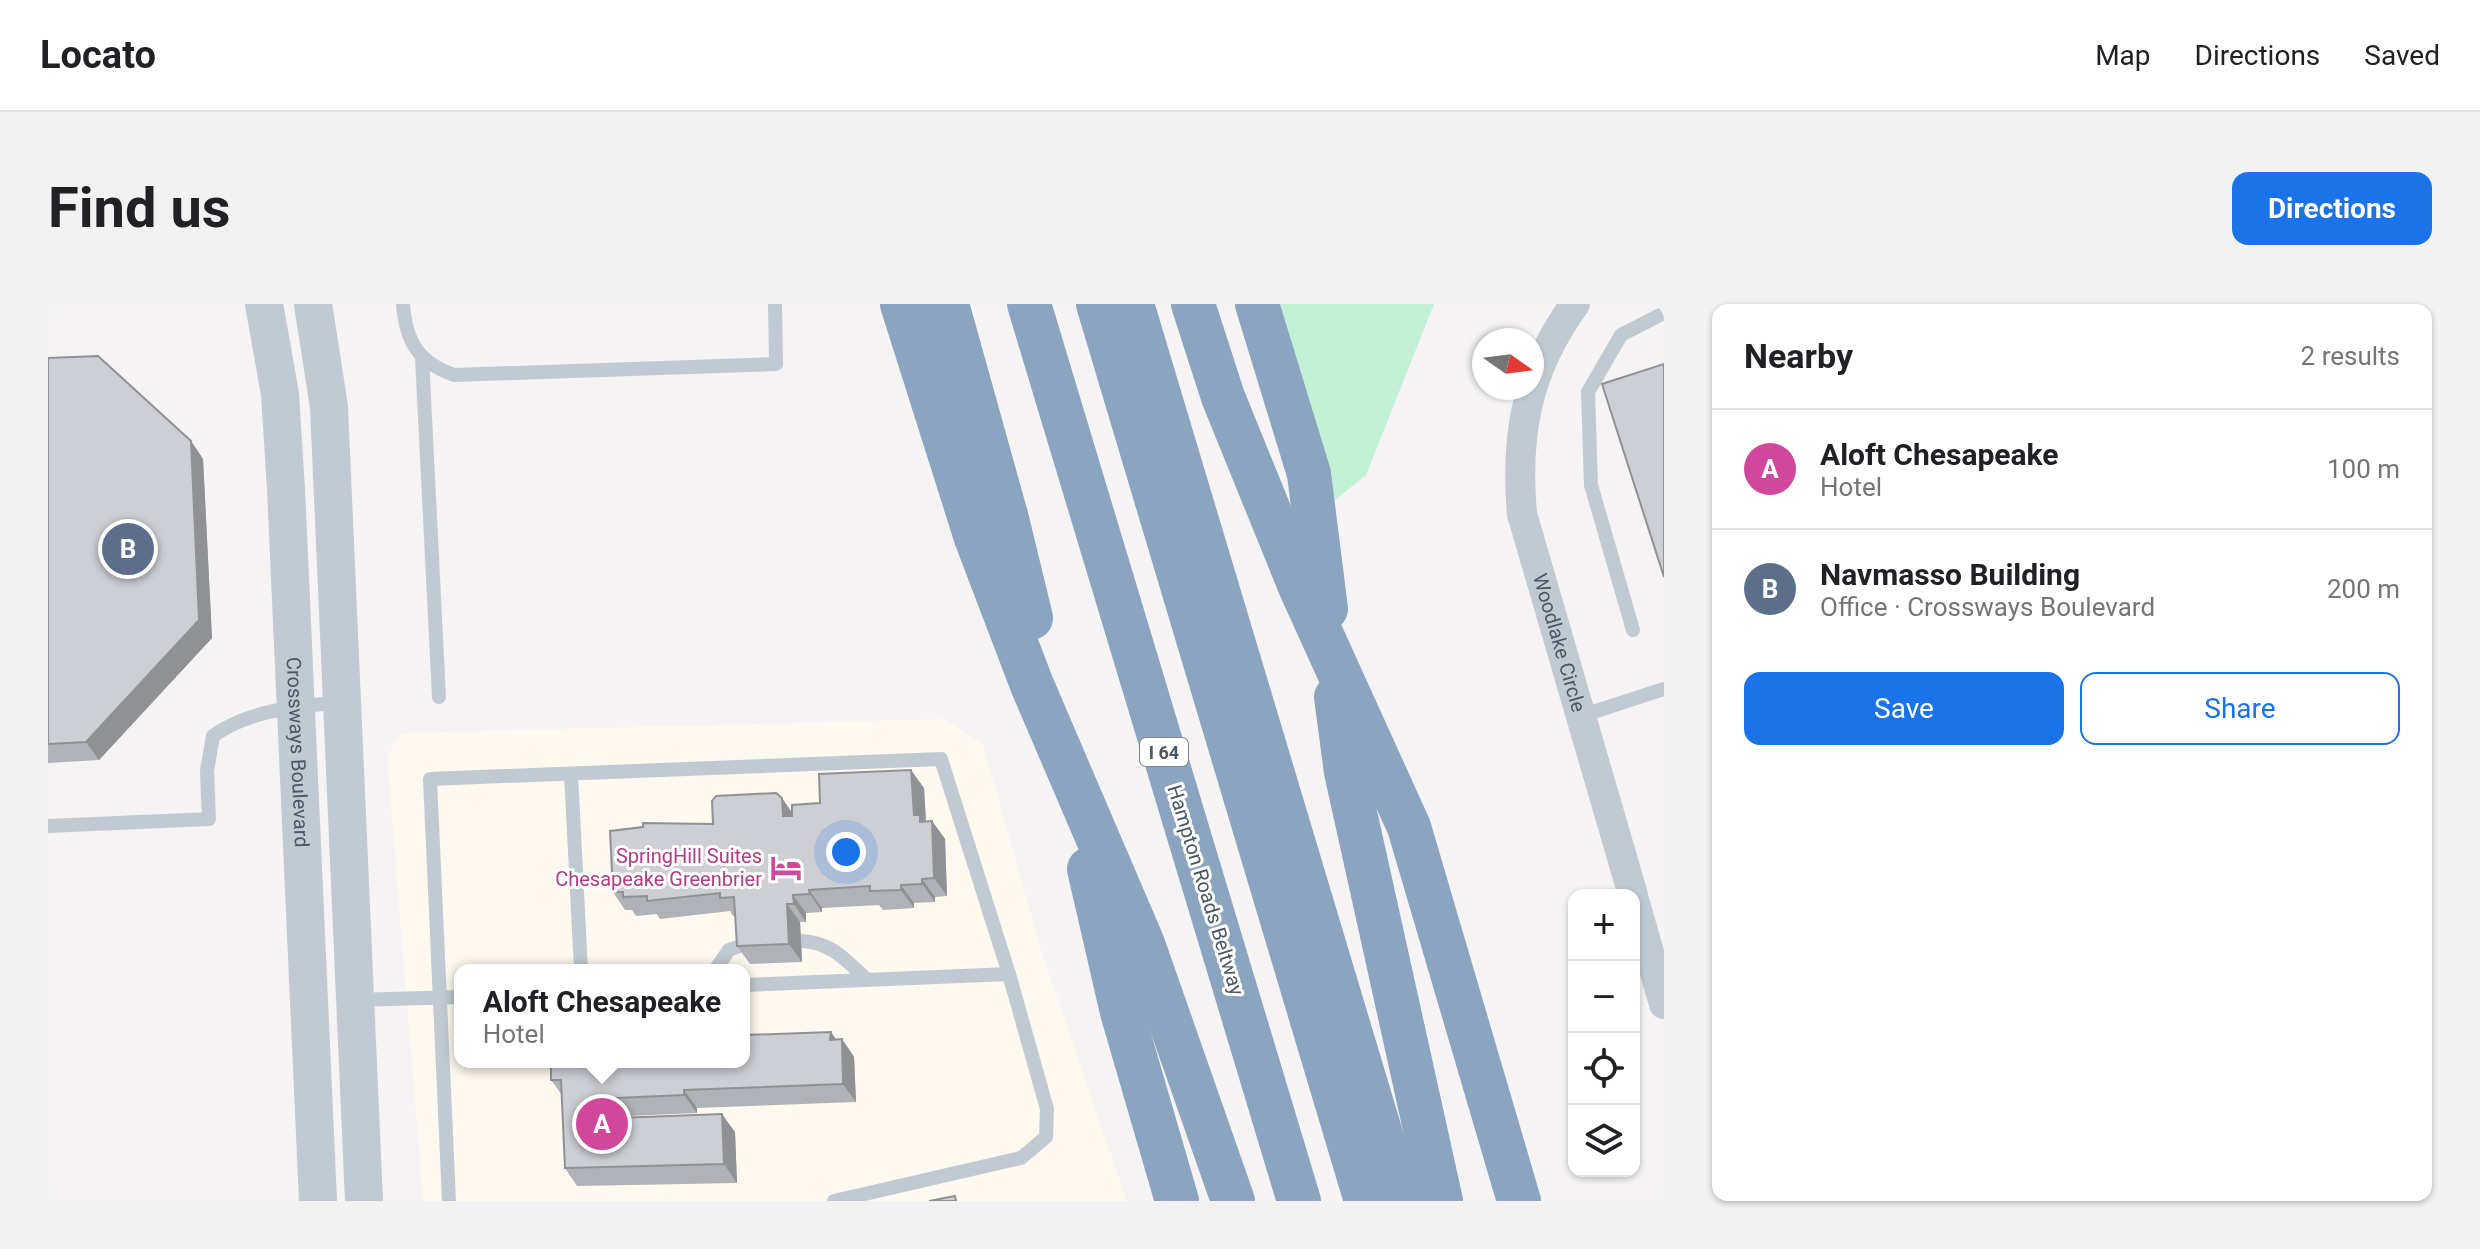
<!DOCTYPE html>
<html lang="en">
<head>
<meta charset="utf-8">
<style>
  :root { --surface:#fff; --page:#f2f2f2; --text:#202124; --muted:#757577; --line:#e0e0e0; --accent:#1a73e8 }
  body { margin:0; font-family:Roboto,sans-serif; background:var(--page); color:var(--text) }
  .controls { position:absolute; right:24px; bottom:24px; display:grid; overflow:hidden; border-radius:16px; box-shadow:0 2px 6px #0004 }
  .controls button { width:72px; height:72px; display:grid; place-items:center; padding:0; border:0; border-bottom:2px solid var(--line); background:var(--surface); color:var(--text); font:40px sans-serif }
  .compass { position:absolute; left:1424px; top:24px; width:72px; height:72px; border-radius:50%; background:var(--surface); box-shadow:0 2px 6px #0004; rotate:104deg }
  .you { position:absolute; left:798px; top:548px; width:28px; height:28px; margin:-20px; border:6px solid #fff; border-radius:50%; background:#1a73e8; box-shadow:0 0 0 12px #1a73e833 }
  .badge { display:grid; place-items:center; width:52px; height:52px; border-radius:50%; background:var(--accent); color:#fff; font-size:26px; font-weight:700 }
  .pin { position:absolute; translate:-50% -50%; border:4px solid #fff; box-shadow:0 2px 8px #0006 }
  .popup { position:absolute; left:406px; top:660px; width:296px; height:104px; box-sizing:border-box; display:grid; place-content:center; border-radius:16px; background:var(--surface); filter:drop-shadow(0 2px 6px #0005); font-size:26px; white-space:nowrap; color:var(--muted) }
  .popup b { font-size:30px; color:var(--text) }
  .popup::after { content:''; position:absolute; left:50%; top:100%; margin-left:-16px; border:16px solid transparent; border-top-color:var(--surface) }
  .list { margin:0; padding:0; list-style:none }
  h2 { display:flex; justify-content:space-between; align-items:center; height:104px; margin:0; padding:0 32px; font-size:34px }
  h2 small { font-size:26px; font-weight:400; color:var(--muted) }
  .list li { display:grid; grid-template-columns:52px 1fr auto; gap:24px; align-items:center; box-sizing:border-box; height:120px; padding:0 32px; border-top:2px solid var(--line) }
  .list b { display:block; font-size:30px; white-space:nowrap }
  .list p { margin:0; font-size:26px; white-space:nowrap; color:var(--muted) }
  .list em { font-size:26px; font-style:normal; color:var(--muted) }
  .actions { display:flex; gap:16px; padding:24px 32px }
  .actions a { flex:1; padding:18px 0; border:2px solid var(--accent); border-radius:16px; text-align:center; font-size:28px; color:var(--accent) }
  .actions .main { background:var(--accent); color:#fff }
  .icon { flex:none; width:44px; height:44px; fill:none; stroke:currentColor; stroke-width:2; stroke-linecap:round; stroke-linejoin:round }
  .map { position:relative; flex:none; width:1616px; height:897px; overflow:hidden; border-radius:16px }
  header { display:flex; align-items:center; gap:48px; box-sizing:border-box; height:112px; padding:0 40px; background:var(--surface); border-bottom:2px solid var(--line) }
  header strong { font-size:38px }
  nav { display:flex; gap:44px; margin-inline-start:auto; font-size:28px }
  .intro { display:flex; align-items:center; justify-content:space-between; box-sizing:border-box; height:192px; padding:0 48px }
  h1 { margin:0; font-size:56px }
  .button { padding:20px 36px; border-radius:16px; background:var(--accent); color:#fff; font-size:28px; font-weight:700 }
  main { display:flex; gap:48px; padding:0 48px }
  aside { flex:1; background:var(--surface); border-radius:16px; box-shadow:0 2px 6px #0004 }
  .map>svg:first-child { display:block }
  .commercial { fill:#fdf9ef; fill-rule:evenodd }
  .green { fill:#c3f1d5 }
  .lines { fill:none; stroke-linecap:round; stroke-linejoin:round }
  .service { stroke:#c1cad2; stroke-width:14 }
  .minor { stroke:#c1cad2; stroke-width:30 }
  .tertiary { stroke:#c1cad2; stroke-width:38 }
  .motorway { stroke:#8ba5c1; stroke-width:44 }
  .wall { fill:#b0b2b7 }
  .shaded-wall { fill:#909195 }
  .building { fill:#cdcfd5; stroke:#909195; stroke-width:2 }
  .labels { text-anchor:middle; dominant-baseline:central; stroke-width:6; stroke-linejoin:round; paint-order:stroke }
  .shield { fill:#fff; stroke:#808990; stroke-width:2 }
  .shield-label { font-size:18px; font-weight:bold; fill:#4a5661 }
  .street-label { font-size:20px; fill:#4a5661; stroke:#fff }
  .hotel-label { font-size:20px; fill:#b23c85; stroke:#fff; text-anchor:end }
</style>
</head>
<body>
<header>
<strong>Locato</strong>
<nav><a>Map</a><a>Directions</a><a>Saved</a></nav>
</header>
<div class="intro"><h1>Find us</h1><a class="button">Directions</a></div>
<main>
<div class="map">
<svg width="1616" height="897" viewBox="0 0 1616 897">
  <rect width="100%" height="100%" fill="#f5f3f3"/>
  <path class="commercial" d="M896,415L935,440L994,649L1079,897H375L339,453L353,429ZM412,666H696V758H412Z"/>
  <polygon class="green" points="1223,0 1386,0 1318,171 1281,201"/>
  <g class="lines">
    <g class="service">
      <path d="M355,0C358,38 370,58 406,71L728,60L727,0"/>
      <polyline points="374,53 391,393"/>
      <polyline points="1585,326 1543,181 1540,88 1573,31 1616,9"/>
      <polyline points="1533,412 1616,385"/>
      <polyline points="523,470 533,666"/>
      <path d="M0,522L161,515L159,467L165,432C203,405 249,403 294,398"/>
      <path d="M753,637C783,638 798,656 819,676"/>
      <polyline points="667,666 681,646 700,639"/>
      <polyline points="696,681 961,670 999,805 998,833 973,854 786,897"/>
      <polyline points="307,696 412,693"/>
      <polyline points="401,897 382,475 893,455 961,670"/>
    </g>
    <g class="minor">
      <path id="s1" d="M1527,0C1479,66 1467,129 1474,210L1585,591"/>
      <polyline points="1586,596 1616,700"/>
    </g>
    <g class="tertiary">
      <path id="s2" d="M216,0L232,90L238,185L270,897"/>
      <polyline points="265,0 281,103 316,897"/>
    </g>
    <g class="motorway">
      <polyline points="854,0 928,234 984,381 1095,640 1185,897"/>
      <polyline points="899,0 959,215 983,314"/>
      <polyline points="981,0 1251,897"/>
      <polyline points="1050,0 1318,897"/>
      <polyline points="1084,0 1353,897"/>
      <polyline points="1145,0 1175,93 1253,285 1361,523 1471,897"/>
      <polyline points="1209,0 1261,170 1278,305"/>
      <polyline points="1288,393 1298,468 1393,897"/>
      <polyline points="1041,565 1074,708 1129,897"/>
    </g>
  </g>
  <g class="wall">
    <polygon points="0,54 143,137 155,155 164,334 51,456 0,459"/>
    <polygon points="876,484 878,518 884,517 897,535 899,592 887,593 887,598 866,599 866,604 835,606 831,601 774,604 774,608 758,609 758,618 752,618 754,658 702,660 689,642 687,612 685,612 682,607 612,615 609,610 588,612 584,606 577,606 565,588 665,520 734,494 744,509 772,499"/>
    <polygon points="788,735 794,735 806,753 808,798 649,804 649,809 581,812 581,814 687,828 689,879 529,882 517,864 514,791 503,776"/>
  </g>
  <g class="shaded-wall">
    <polygon points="143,137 155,155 164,334 51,456 38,438"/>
    <polygon points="863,466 876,484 878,520 884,529 866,511"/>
    <polygon points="734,494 747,513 735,512"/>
    <polygon points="884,517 897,535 899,592 886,574"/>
    <polygon points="874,575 887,593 887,598 874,580"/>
    <polygon points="853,581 866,599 866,604 853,586"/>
    <polygon points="761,586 774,604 774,608 762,590"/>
    <polygon points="745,591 758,609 758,618 746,600"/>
    <polygon points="739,600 752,618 754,658 741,640"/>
    <polygon points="783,728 794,744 794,735 806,753 808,798 795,780 782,736"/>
    <polygon points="636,786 649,804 649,809 636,791"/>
    <polygon points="568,794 581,812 582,832 569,814"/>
    <polygon points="674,810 687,828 689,879 676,860"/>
  </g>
  <g class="building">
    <polygon points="50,52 143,137 151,316 38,438 0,440 0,54"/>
    <polygon points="1616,60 1616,273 1554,80"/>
    <polygon points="863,466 866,511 872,511 872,518 884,517 886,574 874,575 874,580 853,581 853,586 822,587 822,582 761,586 762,590 745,591 746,600 739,600 741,640 689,642 686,593 672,594 672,589 599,597 599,592 575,593 575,588 565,588 562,527 595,523 595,519 665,520 664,497 668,492 728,489 734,494 735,512 744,512 744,501 772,499 771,470"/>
    <polygon points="783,728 782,736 794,735 795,780 636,786 636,791 568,794 569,814 674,810 676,860 517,864 513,776 503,776 503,758 696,758 696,731"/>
    <polygon points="907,892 908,897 881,897"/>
  </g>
  <defs>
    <symbol id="hotel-bare" viewBox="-9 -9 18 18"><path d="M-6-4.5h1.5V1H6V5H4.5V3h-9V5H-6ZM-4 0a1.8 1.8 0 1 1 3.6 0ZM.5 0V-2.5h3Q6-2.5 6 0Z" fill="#d1479c" stroke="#fff" stroke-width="2.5" paint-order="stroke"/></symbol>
  </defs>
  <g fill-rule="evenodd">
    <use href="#hotel-bare" x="716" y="542" width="44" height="44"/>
  </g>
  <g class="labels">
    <rect class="shield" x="1092" y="434" width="48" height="28" rx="6"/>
    <g class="shield-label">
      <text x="1116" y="448">I 64</text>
    </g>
    <g class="street-label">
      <text stroke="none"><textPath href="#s1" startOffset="356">Woodlake Circle</textPath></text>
      <text stroke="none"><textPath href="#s2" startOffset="450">Crossways Boulevard</textPath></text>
      <text transform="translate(1158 586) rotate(73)">Hampton Roads Beltway</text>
    </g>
    <g class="hotel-label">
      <text x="714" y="552">SpringHill Suites<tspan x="714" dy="23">Chesapeake Greenbrier</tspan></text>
    </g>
  </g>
</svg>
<div class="controls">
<button>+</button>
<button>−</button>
<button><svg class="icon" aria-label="locate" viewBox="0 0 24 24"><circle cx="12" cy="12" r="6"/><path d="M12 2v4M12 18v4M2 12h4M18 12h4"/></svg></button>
<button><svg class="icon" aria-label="layers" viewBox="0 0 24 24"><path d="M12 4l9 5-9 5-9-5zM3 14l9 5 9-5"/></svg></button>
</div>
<svg class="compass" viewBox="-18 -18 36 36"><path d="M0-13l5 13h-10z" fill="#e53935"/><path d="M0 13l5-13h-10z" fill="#757577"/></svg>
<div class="you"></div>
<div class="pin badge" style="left:554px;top:820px;background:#d1479c">A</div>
<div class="popup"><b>Aloft Chesapeake</b>Hotel</div>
<div class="pin badge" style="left:80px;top:245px;background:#5c6f8a">B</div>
</div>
<aside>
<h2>Nearby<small>2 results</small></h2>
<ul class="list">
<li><span class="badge" style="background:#d1479c">A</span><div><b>Aloft Chesapeake</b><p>Hotel</p></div><em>100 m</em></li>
<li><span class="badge" style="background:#5c6f8a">B</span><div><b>Navmasso Building</b><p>Office · Crossways Boulevard</p></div><em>200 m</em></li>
</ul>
<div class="actions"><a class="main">Save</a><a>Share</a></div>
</aside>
</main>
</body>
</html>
